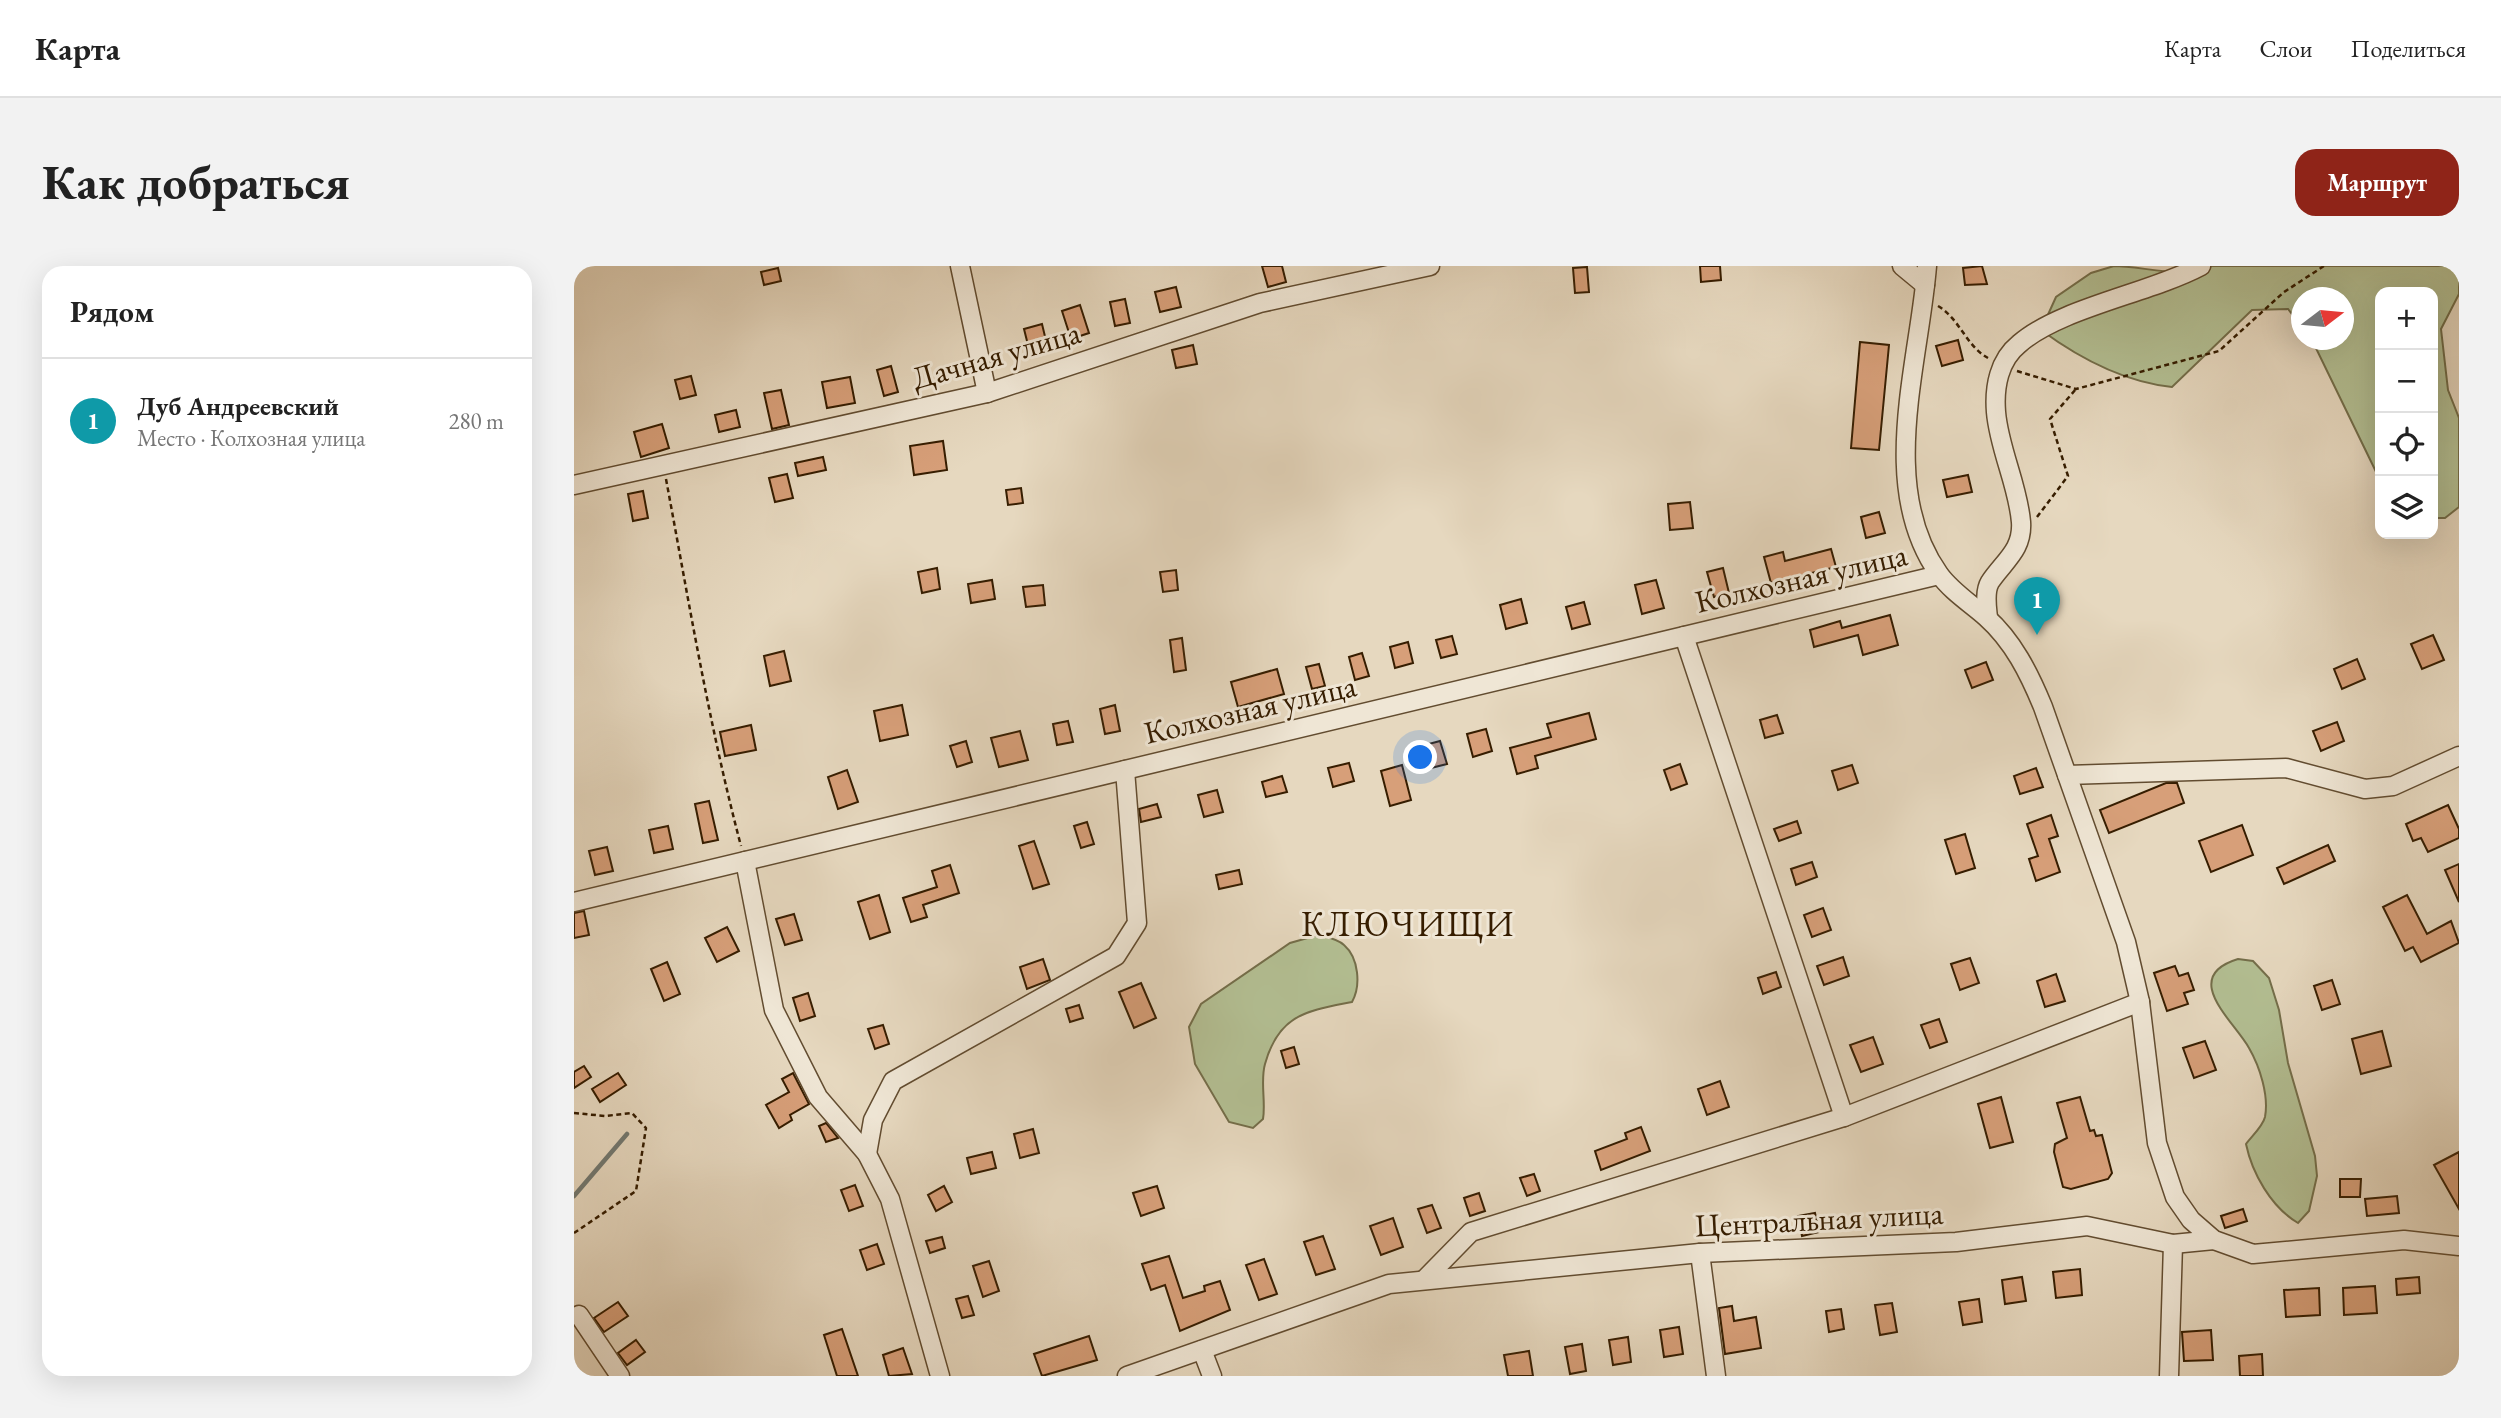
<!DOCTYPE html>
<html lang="ru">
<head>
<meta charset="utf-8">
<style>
  :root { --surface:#fff; --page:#f2f2f2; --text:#222; --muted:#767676; --line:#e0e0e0; --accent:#8f2418 }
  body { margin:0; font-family:"EB Garamond",serif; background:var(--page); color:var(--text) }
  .controls { position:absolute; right:21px; top:21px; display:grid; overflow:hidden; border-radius:14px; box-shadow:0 7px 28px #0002 }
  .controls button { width:63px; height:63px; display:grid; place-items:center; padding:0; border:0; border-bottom:2px solid var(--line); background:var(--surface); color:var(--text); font:35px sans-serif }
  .compass { position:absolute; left:1717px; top:21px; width:63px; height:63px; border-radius:50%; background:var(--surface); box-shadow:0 7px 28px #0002; rotate:74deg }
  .you { position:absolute; left:847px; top:492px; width:24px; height:24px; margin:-18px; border:5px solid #fff; border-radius:50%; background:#1a73e8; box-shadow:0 0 0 10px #1a73e833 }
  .badge { display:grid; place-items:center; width:46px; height:46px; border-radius:50%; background:var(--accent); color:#fff; font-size:23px; font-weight:700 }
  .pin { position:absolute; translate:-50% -58px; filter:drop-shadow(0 2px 4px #0008) }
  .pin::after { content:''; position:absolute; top:37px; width:24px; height:21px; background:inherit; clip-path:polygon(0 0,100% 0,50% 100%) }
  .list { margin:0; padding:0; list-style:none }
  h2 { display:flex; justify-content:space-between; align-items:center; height:91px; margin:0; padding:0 28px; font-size:30px }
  h2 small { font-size:23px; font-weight:400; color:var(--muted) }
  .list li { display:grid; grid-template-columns:46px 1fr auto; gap:21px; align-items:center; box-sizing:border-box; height:126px; padding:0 28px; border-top:2px solid var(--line) }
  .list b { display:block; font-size:26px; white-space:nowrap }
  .list p { margin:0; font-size:23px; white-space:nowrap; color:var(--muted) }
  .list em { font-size:23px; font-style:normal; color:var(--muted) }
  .icon { flex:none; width:38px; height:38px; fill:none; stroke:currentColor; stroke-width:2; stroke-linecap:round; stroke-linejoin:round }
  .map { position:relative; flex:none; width:1885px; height:1110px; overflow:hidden; border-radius:21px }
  header { display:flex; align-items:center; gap:42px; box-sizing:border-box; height:98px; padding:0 35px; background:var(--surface); border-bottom:2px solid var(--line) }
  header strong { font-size:33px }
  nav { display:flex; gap:38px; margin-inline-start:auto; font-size:24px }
  .intro { display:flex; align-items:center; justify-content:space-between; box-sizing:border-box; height:168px; padding:0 42px }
  h1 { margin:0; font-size:49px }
  .button { padding:18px 32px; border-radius:21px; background:var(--accent); color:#fff; font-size:24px; font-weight:700 }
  main { display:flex; gap:42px; padding:0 42px }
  aside { flex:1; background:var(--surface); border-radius:21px; box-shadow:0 7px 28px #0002 }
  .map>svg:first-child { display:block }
  .green { fill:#b3bf93; stroke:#746e4a; stroke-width:2 }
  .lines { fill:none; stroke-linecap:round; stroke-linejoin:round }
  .stream { stroke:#737971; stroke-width:4.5 }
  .building { fill:#d79f79; stroke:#361d00; stroke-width:2 }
  .minor-casing { stroke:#624c30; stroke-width:21 }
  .path { stroke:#361d00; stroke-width:2.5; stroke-dasharray:5 3.5; stroke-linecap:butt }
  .minor { stroke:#efe6d5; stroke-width:18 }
  .labels { text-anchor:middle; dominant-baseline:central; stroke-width:6; stroke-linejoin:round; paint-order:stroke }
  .street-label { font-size:32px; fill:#361d00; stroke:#efe6d5 }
  .quarter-label { font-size:35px; letter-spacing:2px; fill:#361d00; stroke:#efe6d5 }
</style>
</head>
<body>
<header>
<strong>Карта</strong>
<nav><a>Карта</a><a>Слои</a><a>Поделиться</a></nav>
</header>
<div class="intro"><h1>Как добраться</h1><a class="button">Маршрут</a></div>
<main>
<aside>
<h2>Рядом<small></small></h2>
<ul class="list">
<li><span class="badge" style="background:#0f9aa8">1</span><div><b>Дуб Андреевский</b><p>Место · Колхозная улица</p></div><em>280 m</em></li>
</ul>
</aside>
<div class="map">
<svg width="1885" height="1110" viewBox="0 0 1885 1110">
  <rect width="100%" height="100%" fill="#e6d8bf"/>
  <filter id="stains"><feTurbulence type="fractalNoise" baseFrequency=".00286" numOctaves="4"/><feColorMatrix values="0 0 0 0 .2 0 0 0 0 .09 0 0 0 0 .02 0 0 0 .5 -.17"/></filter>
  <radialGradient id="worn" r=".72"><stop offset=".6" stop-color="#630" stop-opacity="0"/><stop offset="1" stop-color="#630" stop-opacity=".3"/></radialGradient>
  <g class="green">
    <path d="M1540,0C1568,0 1614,14 1638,0H1885V28L1867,63L1874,124L1885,152V241L1871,252H1859V26H1806V214L1738,74H1770V32H1728L1727,60L1714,43L1678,44L1598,121C1551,116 1505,92 1467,64L1482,31L1517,7Z"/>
    <path d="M744,669C753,671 764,673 770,679C785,692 787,720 778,736C733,745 705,748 691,798C686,815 692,836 689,853L679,862L655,856L621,798L615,761L627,738L716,677Z"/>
    <path d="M1664,693L1679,695L1695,712L1705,744L1714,797L1741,890L1743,910L1735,945L1724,957C1697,941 1678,907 1672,878C1678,870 1689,860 1691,851C1695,830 1686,801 1675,782C1660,755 1605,711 1664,693Z"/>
  </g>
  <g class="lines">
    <polyline class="stream" points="0,930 53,868"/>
  </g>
  <g class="building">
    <polygon points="688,0 708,0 712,16 694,21"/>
    <polygon points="1126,0 1146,0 1147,14 1127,16"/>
    <polygon points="1408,0 1413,18 1391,19 1389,2"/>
    <polygon points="1013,1 1015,26 1001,27 999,2"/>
    <polygon points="204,2 207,15 190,19 187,6"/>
    <polygon points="602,21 607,41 586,46 581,26"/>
    <polygon points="551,33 556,57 541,60 536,36"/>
    <polygon points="506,39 515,67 497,73 488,45"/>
    <polygon points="468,58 474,83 456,87 450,63"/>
    <polygon points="1384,74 1389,94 1368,100 1362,80"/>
    <polygon points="1286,76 1315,79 1305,184 1277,182"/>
    <polygon points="619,79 623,98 602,102 598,84"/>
    <polygon points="317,100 324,126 310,130 303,104"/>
    <polygon points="117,110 122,129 106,133 101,114"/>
    <polygon points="276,111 281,137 253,142 248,116"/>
    <polygon points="207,124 215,159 198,163 190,127"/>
    <polygon points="162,144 166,161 145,166 141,149"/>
    <polygon points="88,158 95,182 67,191 60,166"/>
    <polygon points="369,175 373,204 340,209 336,180"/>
    <polygon points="249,191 252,204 224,210 221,197"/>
    <polygon points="213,208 219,232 201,236 195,212"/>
    <polygon points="1394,209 1398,226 1373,231 1369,214"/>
    <polygon points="447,222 449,237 434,239 432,224"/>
    <polygon points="69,225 74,252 59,255 54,228"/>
    <polygon points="1116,236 1119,262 1096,264 1094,238"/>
    <polygon points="1305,246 1311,267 1292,272 1287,251"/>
    <polygon points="1257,283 1262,301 1197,317 1190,291 1209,286 1211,295"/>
    <polygon points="363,302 366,323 348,327 344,306"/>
    <polygon points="1149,302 1155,327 1140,331 1133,306"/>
    <polygon points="602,304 604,324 589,326 586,306"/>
    <polygon points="418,314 421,333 397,337 394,318"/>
    <polygon points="1082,314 1090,342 1068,348 1061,319"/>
    <polygon points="469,319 471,339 452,341 449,321"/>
    <polygon points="947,333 953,357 932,363 926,339"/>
    <polygon points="1010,336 1016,358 998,363 992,341"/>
    <polygon points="1316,349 1324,379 1289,389 1284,369 1240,381 1236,364 1266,355 1268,362"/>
    <polygon points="1859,369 1870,394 1848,403 1837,378"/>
    <polygon points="878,370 883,388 867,392 862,374"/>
    <polygon points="608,372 612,404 600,406 596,374"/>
    <polygon points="834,376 839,397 821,402 816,381"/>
    <polygon points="210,385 217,415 196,420 190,390"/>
    <polygon points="788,387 795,410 781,414 775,391"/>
    <polygon points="1783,393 1791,413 1768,423 1760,403"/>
    <polygon points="1412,396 1419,414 1398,422 1391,404"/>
    <polygon points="745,398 751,420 738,423 732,401"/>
    <polygon points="703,403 710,428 664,441 657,416"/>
    <polygon points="328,439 334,469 306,475 300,445"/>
    <polygon points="541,439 546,465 531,468 526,443"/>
    <polygon points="1015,447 1022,473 961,490 964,502 943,508 936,482 977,471 973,458"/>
    <polygon points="1203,449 1209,467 1191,472 1186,454"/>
    <polygon points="494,455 499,476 483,479 479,458"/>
    <polygon points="1763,456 1770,475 1747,485 1739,465"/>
    <polygon points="177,459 182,484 151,490 146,466"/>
    <polygon points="912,463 918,485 899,491 893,468"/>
    <polygon points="446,465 454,494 425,501 417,472"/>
    <polygon points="392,475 398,496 383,501 376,480"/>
    <polygon points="866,475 873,498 857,502 851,479"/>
    <polygon points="775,497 780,515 759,521 754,502"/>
    <polygon points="1106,498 1113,518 1097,524 1090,504"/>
    <polygon points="828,499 837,534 816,540 807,505"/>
    <polygon points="1278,499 1284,517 1264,524 1258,505"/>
    <polygon points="1462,502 1469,521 1446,528 1440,510"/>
    <polygon points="273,504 284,536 264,543 254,511"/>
    <polygon points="708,510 713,526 692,531 688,516"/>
    <polygon points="1592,517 1603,517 1610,537 1535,567 1526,544"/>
    <polygon points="643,524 649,546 630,551 624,529"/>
    <polygon points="135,535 144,574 129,577 121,538"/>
    <polygon points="583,538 587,551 567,556 565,543"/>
    <polygon points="1874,539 1885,563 1885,572 1854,586 1847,572 1839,575 1832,558"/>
    <polygon points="1477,549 1484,570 1475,573 1486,606 1462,615 1455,593 1464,590 1453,558"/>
    <polygon points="1223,555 1227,567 1205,575 1200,563"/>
    <polygon points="513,556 520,578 507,582 500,560"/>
    <polygon points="1668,559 1679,589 1637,606 1625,575"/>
    <polygon points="94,560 99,583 80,587 75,564"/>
    <polygon points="1391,568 1401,602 1382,608 1371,574"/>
    <polygon points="460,575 475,618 459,623 445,580"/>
    <polygon points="1754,579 1761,595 1710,618 1703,602"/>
    <polygon points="33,581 39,605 21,609 15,585"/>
    <polygon points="1238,596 1243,611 1222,619 1217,603"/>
    <polygon points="1885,598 1885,636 1871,604"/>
    <polygon points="376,599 385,627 349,639 353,651 337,656 329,632 363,621 358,605"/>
    <polygon points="665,604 668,618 645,623 642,609"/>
    <polygon points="305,629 316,666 296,673 284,636"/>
    <polygon points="1833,629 1853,668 1877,655 1885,677 1847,696 1839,681 1831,685 1809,641"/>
    <polygon points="1249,642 1257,664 1238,671 1230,649"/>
    <polygon points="10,645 15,669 0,672 0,647"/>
    <polygon points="220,648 228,674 211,679 202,653"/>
    <polygon points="153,661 165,685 143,696 131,672"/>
    <polygon points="1269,691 1275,710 1250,719 1243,700"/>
    <polygon points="1396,692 1405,717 1386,724 1377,698"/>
    <polygon points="469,693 476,714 453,723 446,701"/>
    <polygon points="93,696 106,728 90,735 77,703"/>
    <polygon points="1601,700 1605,710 1614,707 1620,724 1610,727 1614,738 1593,745 1580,707"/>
    <polygon points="1202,706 1207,721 1189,728 1184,712"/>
    <polygon points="1482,708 1491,735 1471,741 1463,715"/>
    <polygon points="1758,714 1766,738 1748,744 1740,720"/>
    <polygon points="567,717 582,752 560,762 545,726"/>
    <polygon points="234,727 241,750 226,755 219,732"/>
    <polygon points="505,739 509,752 496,756 492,743"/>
    <polygon points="1365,753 1373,776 1356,782 1347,759"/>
    <polygon points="309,759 315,778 301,783 294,763"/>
    <polygon points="1808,765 1817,800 1787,808 1778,773"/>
    <polygon points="1299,771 1309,798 1287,806 1276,779"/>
    <polygon points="1631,775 1642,804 1620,812 1609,782"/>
    <polygon points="720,781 725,798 712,802 707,785"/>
    <polygon points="10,800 17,811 0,822 0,806"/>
    <polygon points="44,807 52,819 26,836 18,823"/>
    <polygon points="219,807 235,838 216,849 218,854 205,862 192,839 215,826 208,813"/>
    <polygon points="1146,815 1155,841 1133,849 1124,823"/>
    <polygon points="1427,831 1439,876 1416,882 1404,838"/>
    <polygon points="1506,831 1516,865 1520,864 1522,870 1528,869 1538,907 1534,913 1497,923 1489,921 1480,886 1481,878 1493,872 1483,837"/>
    <polygon points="252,857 264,872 252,876 245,860"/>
    <polygon points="1067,861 1076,885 1027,904 1021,885 1053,873 1051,867"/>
    <polygon points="459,863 465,887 446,892 440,868"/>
    <polygon points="418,886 422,902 397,908 393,892"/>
    <polygon points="1885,886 1885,943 1860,899"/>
    <polygon points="960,908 966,925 953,930 946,912"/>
    <polygon points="1766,913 1787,913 1786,931 1766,931"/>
    <polygon points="281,919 289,940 275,945 267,924"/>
    <polygon points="370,920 378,936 362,945 354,929"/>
    <polygon points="583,920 590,942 567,950 559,927"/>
    <polygon points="905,927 911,945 896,950 890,932"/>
    <polygon points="1823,930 1825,947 1793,950 1791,933"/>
    <polygon points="858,939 867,962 853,967 844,943"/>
    <polygon points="1669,943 1673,955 1651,962 1647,950"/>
    <polygon points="1241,947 1245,966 1228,970 1224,950"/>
    <polygon points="819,952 829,981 807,989 796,960"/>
    <polygon points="749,970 761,1003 742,1009 730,976"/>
    <polygon points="368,971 371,982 356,987 352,975"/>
    <polygon points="303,978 310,998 293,1004 286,984"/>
    <polygon points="595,990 609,1032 631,1025 630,1020 646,1015 656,1044 606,1065 591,1019 577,1024 568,998"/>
    <polygon points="690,993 703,1028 685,1034 672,999"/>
    <polygon points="415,995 425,1025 409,1031 399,1000"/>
    <polygon points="1506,1003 1508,1029 1482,1032 1479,1006"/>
    <polygon points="1448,1011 1452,1035 1431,1038 1428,1014"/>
    <polygon points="1845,1011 1846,1027 1823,1029 1822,1013"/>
    <polygon points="1801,1020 1803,1047 1770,1049 1769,1022"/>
    <polygon points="1745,1022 1746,1049 1712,1051 1710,1024"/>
    <polygon points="394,1030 400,1049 388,1052 382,1033"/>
    <polygon points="1405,1033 1408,1056 1389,1059 1385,1036"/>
    <polygon points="44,1036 54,1050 30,1066 20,1052"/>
    <polygon points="1318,1037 1323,1066 1306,1069 1301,1039"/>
    <polygon points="1158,1040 1160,1055 1182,1051 1187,1082 1151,1088 1145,1042"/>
    <polygon points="1267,1043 1270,1063 1255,1066 1252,1045"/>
    <polygon points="1105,1061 1109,1088 1090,1091 1086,1064"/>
    <polygon points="268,1063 284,1110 263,1110 250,1069"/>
    <polygon points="1637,1064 1639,1094 1610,1095 1608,1066"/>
    <polygon points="515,1070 523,1094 468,1110 460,1088"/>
    <polygon points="1054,1071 1057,1096 1039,1099 1035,1074"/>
    <polygon points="62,1074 71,1086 53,1099 44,1087"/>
    <polygon points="1008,1078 1012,1105 996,1108 991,1081"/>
    <polygon points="329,1082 338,1108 315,1110 309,1089"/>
    <polygon points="955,1085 959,1110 934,1110 930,1089"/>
    <polygon points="1688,1088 1689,1110 1666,1110 1665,1090"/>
  </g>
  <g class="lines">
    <defs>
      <g id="minor">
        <polyline points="386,0 413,127"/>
        <polyline points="1328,0 1351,19"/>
        <path d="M1353,0C1345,99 1303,221 1365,308C1377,325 1396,337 1412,351C1439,375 1455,407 1469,441L1552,676L1566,736L1583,877L1601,931L1617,954L1640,974L1679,988L1830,974L1885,980"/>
        <polyline points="0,219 413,127 686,37 856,0"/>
        <path d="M1414,352C1413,341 1410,326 1416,316C1430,295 1449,284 1447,256C1444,219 1425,183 1422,146C1420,121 1425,94 1445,78C1486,42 1576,27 1627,0"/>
        <polyline points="1110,370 1270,851"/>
        <polyline points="1493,509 1712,502 1791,523 1819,520 1885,490"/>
        <polyline points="171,595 200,744 244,831 293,888 316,933 366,1110"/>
        <polyline points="0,636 1365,309"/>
        <polyline points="293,888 299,854 319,815 542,690 563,657 551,504"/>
        <polyline points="1126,987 1142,1110"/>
        <polyline points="850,1014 897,966 1270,851 1566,736"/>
        <polyline points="5,1049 46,1110"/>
        <polyline points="628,1084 638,1110"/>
        <polyline points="553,1110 815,1018 1126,987 1382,976 1513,960 1599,978 1640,974"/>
        <polyline points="1595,1110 1599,978"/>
      </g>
    </defs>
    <use href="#minor" class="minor-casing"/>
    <g class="path">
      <path d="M1364,40C1386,53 1392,80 1414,92"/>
      <polyline points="1443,105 1502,123 1645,85 1710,26 1750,0"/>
      <path d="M92,213C115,336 135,459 167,580"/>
      <polyline points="1463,251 1494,210 1476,153 1502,123"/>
      <polyline points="0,847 31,850 58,847 72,862 62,925 0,967"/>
    </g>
    <use href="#minor" class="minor"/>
  </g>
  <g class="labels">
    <g class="street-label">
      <text transform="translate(422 89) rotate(-16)">Дачная улица</text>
      <text transform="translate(1227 312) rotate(-13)">Колхозная улица</text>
      <text transform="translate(676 443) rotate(-13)">Колхозная улица</text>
      <text transform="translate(1245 953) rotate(-3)">Центральная улица</text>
    </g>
    <g class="quarter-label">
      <text x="834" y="657">КЛЮЧИЩИ</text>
    </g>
  </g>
  <rect width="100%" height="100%" filter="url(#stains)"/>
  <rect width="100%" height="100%" fill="url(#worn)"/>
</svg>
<div class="controls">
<button>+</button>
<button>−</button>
<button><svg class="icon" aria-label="locate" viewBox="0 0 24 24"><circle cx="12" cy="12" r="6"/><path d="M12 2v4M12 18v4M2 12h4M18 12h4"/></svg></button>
<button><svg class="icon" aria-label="layers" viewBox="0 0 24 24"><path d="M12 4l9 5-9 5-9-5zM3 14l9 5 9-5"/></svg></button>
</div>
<svg class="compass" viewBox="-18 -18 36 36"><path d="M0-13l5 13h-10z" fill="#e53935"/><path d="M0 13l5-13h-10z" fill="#767676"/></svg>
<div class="you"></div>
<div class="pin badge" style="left:1463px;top:369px;background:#0f9aa8">1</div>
</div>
</main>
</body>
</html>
